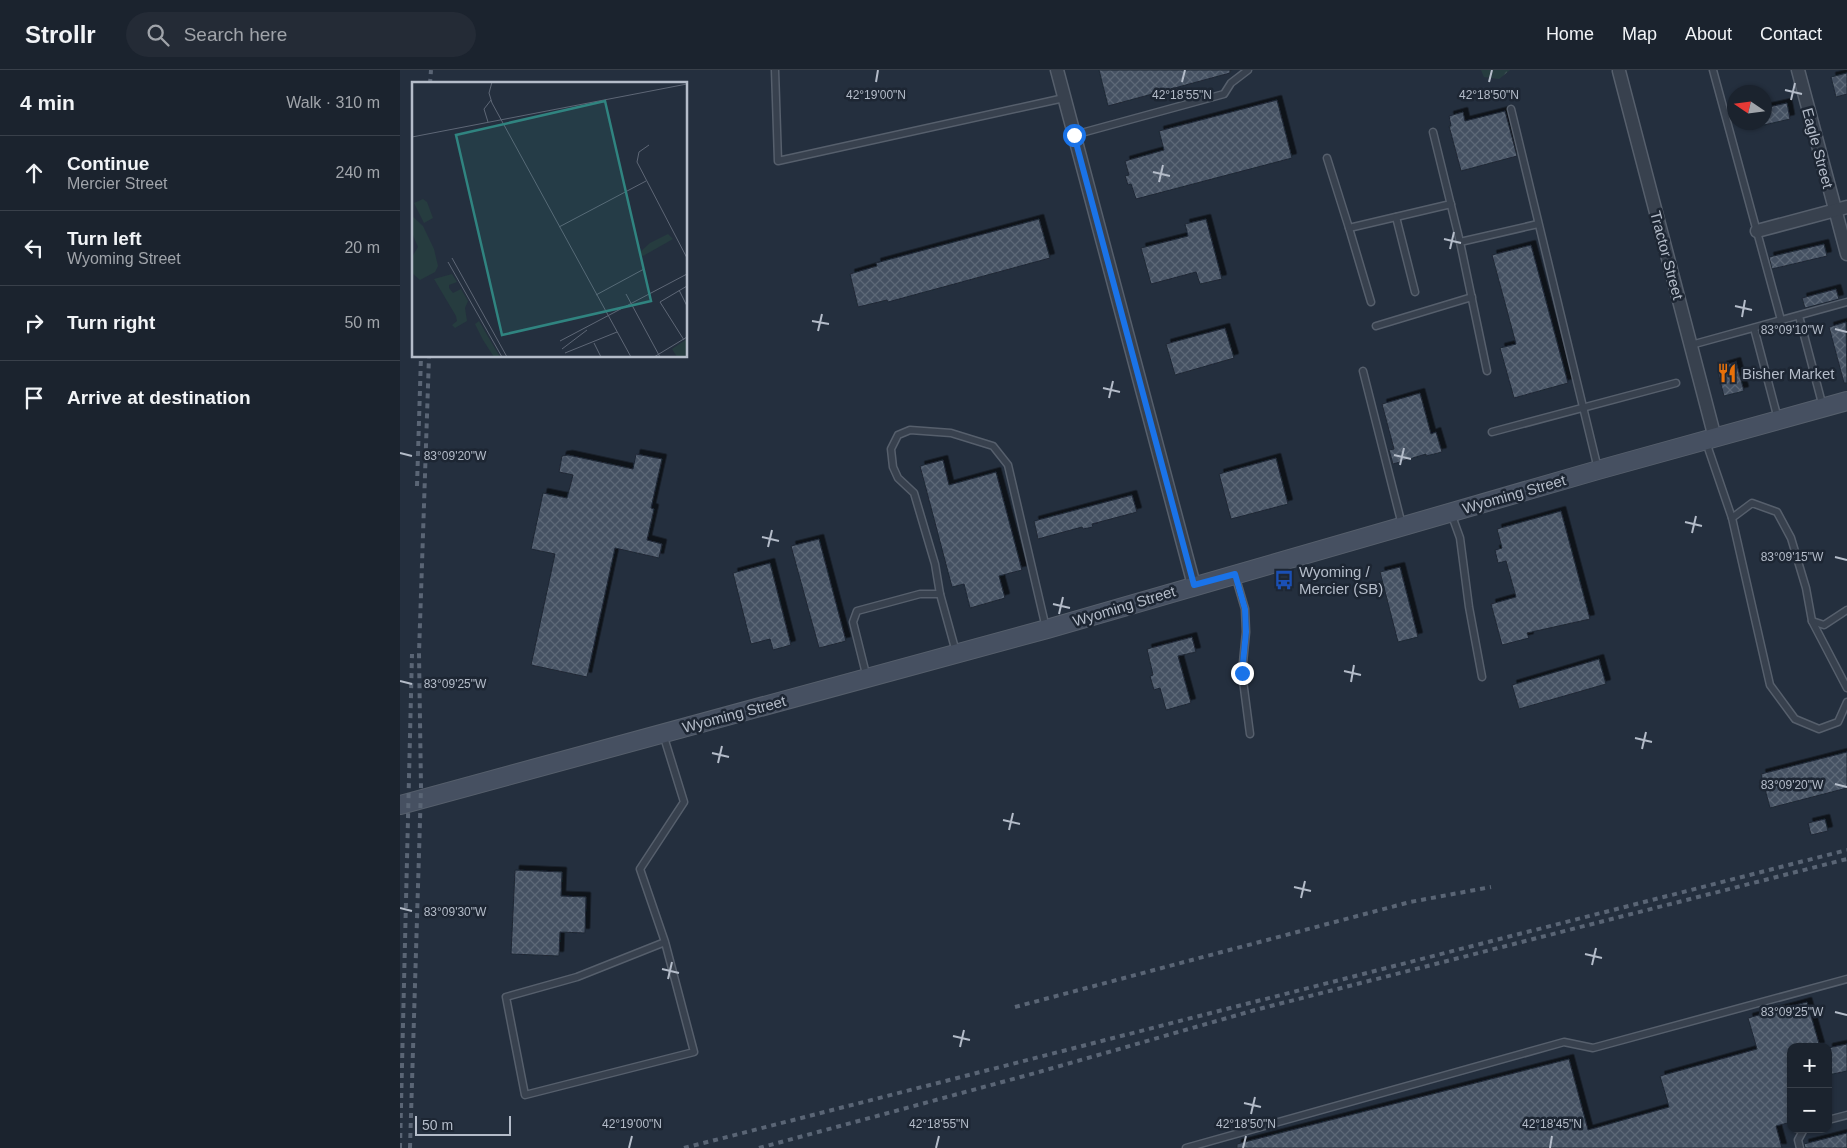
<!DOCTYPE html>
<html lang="en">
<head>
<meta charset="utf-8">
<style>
  :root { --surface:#1b232e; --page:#242b36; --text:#f1f3f6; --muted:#a0a4aa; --line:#39404a }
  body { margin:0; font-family:Arial,sans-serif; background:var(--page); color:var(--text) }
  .controls { position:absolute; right:15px; bottom:15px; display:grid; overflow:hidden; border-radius:10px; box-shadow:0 1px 4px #0004 }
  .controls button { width:45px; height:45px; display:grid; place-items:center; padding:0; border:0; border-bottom:1px solid var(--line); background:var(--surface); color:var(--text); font:25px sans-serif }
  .compass { position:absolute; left:1327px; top:15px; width:45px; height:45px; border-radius:50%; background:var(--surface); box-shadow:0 1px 4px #0004; rotate:283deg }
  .scale { position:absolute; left:15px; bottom:12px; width:96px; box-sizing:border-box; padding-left:5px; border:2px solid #b4bcc9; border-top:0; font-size:14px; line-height:18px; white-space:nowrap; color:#b4bcc9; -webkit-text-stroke:4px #1d2633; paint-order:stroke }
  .stop { position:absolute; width:15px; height:15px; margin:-11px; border:4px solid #1a73e8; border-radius:50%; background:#fff }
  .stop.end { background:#1a73e8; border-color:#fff; box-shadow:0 1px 5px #0008 }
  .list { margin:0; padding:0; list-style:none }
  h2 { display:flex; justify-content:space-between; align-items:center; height:65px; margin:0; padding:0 20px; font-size:21px }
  h2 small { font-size:16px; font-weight:400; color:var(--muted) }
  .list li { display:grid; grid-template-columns:32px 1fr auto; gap:15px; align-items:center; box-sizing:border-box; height:75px; padding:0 20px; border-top:1px solid var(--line) }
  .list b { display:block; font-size:19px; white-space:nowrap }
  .list p { margin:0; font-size:16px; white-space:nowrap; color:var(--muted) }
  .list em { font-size:16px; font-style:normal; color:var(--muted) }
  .icon { flex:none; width:28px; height:28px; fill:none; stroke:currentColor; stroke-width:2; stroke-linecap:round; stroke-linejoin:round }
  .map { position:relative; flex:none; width:1447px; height:1078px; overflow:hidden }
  header { display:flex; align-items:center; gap:30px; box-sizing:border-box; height:70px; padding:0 25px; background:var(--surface); border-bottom:1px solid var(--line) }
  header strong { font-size:24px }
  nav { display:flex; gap:28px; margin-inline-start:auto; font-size:18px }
  .search { width:350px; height:45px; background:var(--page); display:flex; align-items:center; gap:12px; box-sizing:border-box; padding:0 18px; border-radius:28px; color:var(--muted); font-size:19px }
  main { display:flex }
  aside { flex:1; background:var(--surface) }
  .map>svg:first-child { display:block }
  .forest { fill:url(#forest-firs) }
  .building { fill:url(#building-cross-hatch); stroke:#1f2835; filter:url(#shadow) }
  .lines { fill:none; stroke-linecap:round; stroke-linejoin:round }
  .service-casing { stroke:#565f6c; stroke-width:9 }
  .minor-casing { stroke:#565f6c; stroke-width:15 }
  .secondary-casing { stroke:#565f6c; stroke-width:20 }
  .service { stroke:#38414e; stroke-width:6 }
  .minor { stroke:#38414e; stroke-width:12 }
  .secondary { stroke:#465061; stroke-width:18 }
  .rail { stroke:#5a6575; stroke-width:4; stroke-dasharray:5 5; stroke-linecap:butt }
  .route { stroke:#1a73e8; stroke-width:6 }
  .ticks { fill:none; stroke:#b4bcc9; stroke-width:2 }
  .labels { text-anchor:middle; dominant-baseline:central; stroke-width:5; stroke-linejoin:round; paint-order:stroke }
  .street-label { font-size:15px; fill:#b4bcc9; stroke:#1d2633 }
  .poi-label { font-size:15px; fill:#b4bcc9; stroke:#1d2633; text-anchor:start }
  .inset-road { fill:none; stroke:#5e6776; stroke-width:1 }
  .view { fill:#308480; fill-opacity:0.15; stroke:#308480; stroke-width:2.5 }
  .inset-edge { fill:none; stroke:#b4bcc9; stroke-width:2.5 }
  .ticks-label { font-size:12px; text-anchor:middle; fill:#b4bcc9; stroke:#1d2633; stroke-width:5; stroke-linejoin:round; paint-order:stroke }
</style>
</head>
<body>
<header>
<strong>Strollr</strong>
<div class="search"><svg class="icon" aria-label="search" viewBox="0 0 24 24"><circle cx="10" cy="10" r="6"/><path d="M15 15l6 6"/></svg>Search here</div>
<nav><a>Home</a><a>Map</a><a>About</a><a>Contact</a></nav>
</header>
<main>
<aside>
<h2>4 min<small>Walk · 310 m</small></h2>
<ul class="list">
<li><svg class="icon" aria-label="ahead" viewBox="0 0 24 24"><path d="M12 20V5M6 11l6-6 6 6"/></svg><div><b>Continue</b><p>Mercier Street</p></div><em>240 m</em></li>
<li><svg class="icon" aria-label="left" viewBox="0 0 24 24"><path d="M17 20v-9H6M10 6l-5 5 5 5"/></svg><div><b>Turn left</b><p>Wyoming Street</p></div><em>20 m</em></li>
<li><svg class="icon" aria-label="right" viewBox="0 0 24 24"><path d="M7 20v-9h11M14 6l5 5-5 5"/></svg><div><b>Turn right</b></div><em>50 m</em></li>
<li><svg class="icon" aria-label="arrive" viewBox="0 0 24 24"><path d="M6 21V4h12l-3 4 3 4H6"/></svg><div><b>Arrive at destination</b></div></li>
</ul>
</aside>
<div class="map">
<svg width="1447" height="1078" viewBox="0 0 1447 1078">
  <defs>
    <pattern id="forest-firs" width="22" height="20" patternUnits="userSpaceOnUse" patternTransform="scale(1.25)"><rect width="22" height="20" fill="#263c3f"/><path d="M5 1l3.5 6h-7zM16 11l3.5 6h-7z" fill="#435659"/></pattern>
    <pattern id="building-cross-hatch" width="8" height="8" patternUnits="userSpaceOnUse" patternTransform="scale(1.25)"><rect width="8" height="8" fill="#455162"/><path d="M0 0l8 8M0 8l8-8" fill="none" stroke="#5d6877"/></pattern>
    <filter id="shadow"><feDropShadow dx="4.5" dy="-4.5" stdDeviation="0" flood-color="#0009"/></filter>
  </defs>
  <rect width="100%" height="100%" fill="#242f3e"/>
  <polygon class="forest" points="1081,0 1110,0 1099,9 1084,7"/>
  <g class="building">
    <polygon points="699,0 830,0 830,3 708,36"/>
    <polygon points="1447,3 1447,24 1436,27 1431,7"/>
    <polygon points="877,30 892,88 736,129 731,114 728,115 725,106 729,105 725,91 764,80 759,61"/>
    <polygon points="1387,33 1390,49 1364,55 1364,38"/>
    <polygon points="1105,41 1117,86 1061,101 1049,56 1051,56 1049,46 1063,42 1065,51"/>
    <polygon points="639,149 650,188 488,232 487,230 458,237 450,204 477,196 476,193"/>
    <polygon points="806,149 822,209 800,214 796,202 751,214 741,178 788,166 785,154"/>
    <polygon points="1424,174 1427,186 1372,199 1369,187"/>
    <polygon points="1131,175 1168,313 1114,328 1100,278 1116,274 1092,185"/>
    <polygon points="1436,219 1439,229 1405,238 1402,228"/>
    <polygon points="1446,252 1447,313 1444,313 1429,257"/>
    <polygon points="825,258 834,288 775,305 766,274"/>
    <polygon points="1336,292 1344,321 1324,326 1318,303 1324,301 1322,296"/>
    <polygon points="1020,323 1031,364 1036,362 1042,382 1026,386 1026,384 993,394 989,380 994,379 982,334"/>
    <polygon points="236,384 262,389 251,438 254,439 247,470 262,474 259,488 215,478 187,607 131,595 155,484 131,479 143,423 167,428 173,405 159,402 162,386 168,385 233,399"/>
    <polygon points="876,388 888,434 831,449 819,404"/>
    <polygon points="543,390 549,415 596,402 622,500 599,506 605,528 570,538 564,514 552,517 520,396"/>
    <polygon points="732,425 737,442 692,454 693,457 683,459 682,457 638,469 634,451"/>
    <polygon points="1161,441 1190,549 1127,563 1129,568 1102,575 1091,534 1116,527 1106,491 1098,493 1095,480 1102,478 1097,459"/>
    <polygon points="419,469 446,571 419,578 391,476"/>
    <polygon points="370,493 391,575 373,580 370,569 351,574 333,503"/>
    <polygon points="1000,497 1018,567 998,572 980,502"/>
    <polygon points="792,567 796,582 778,586 791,633 766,640 760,618 754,620 750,606 753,605 747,579"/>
    <polygon points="1199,589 1206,614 1119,639 1112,615"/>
    <polygon points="1447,682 1447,718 1370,738 1361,704"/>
    <polygon points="1425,749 1428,761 1411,765 1408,753"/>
    <polygon points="115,800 162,802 161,826 186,827 185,863 160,862 159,886 111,884"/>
    <polygon points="1407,932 1420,977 1391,977 1391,1052 1376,1056 1382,1078 837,1078 837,1074 1169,989 1188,1060 1269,1037 1260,1006 1357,979 1348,948"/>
    <polygon points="1447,974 1447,1001 1428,1005 1428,978"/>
    <polygon points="1447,1063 1447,1078 1405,1078 1404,1074"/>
  </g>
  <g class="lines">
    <defs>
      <g id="service">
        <polyline points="375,0 378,91 664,28"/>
        <polyline points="1313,0 1381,250"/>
        <polyline points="1111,39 1198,399"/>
        <polyline points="1033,62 1060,172"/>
        <polyline points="674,65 824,24 831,13 848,0"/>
        <polyline points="927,88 949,158 1051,134"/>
        <polyline points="996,147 1015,222"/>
        <polyline points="949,158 971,232"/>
        <polyline points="1399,246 1423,337"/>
        <polyline points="976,256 1072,227"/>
        <polyline points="1354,258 1378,349"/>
        <polyline points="1291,275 1447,232"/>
        <polyline points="963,301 1002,455"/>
        <polyline points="1087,301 1060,172 1138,154"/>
        <polyline points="1092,362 1276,313"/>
        <polyline points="1306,372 1332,448"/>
        <polyline points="1051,443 1060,468 1069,537 1082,607"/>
        <polyline points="835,505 845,539 846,562 842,603 850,664"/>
        <polyline points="540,524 535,494 514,423 498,408 493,397 491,379 498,365 510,360 551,363 593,376 608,395 646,558"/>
        <polyline points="1412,551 1424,555 1447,540"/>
        <polyline points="467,608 453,552 457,541 520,524 540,524 556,582"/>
        <polyline points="1447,618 1412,551 1406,518 1391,468 1377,442 1352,433 1332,448 1370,615 1395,649 1419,659 1438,652 1447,632"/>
        <polyline points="263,664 284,732 240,799 265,872 294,982 125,1025 106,927 177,907 265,872"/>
        <polyline points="1428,1050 1447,1045"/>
        <polyline points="786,1078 1164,972 1193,978 1447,909"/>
        <polyline points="1400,1078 1398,1070 1404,1059"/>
      </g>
      <g id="minor">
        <polyline points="657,0 794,515"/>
        <polyline points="1398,0 1447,184"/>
        <polyline points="1219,1 1315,368"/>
        <polyline points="1357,161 1447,137"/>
      </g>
      <polyline id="secondary" points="0,735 647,559 1198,400 1447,331"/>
    </defs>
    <use href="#service" class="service-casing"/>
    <use href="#minor" class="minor-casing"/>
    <use href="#secondary" class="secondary-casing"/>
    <use href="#service" class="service"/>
    <use href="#minor" class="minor"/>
    <use href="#secondary" class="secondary"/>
    <g class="rail">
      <polyline points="30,14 31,0"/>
      <polyline points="17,416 21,286"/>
      <polyline points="615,937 1010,832 1091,817"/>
      <polyline points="0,1078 12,584"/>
      <polyline points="10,1078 21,718 19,583 29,286"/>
      <polyline points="284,1078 1447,780"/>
      <polyline points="359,1078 639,1002 855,940 1447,789"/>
    </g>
  </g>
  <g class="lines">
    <polyline class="route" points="674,65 794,515 835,504 845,539 846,562 842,603"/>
  </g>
  <path class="ticks" d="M476,12L478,0M782,12L785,0M1089,12L1092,0M1385,20L1402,24M1391,30L1395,13M753,102L770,106M759,112L763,95M1044,169L1061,173M1050,179L1054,162M1335,236L1352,240M1342,247L1345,230M412,251L429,254M1435,259L1447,262M418,261L422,244M703,318L720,322M709,328L713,311M0,383L12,386M994,385L1011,389M1000,395L1004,378M1285,452L1302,456M1292,463L1296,446M362,467L379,471M368,477L372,460M1435,487L1447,490M653,534L670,538M659,544L663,527M944,601L961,605M0,611L12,614M951,612L954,595M1235,668L1252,672M1242,679L1246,662M312,683L329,687M318,693L322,676M1435,714L1447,717M603,750L620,754M609,760L613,743M894,817L911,821M901,828L905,811M0,838L12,841M1185,884L1202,888M1192,895L1196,878M262,899L279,903M268,909L272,892M1435,942L1447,945M553,966L570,970M560,977L564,960M844,1033L861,1037M851,1044L855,1027M229,1078L232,1066M536,1078L539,1066M843,1078L846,1066M1150,1078L1152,1066"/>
  <defs>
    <symbol id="restaurant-bare" viewBox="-9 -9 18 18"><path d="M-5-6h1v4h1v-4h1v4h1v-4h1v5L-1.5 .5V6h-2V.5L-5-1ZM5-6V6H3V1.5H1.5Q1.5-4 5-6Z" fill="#e8710a" stroke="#1d2633" stroke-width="2.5" paint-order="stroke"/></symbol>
    <symbol id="bus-bare" viewBox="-9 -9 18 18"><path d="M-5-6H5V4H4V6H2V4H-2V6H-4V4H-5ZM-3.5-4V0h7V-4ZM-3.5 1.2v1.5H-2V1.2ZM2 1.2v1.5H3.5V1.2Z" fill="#1a4fb4" stroke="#1d2633" stroke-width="2.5" paint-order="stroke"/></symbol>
  </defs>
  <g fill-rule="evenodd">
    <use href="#restaurant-bare" x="1313" y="289" width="28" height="28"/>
    <use href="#bus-bare" x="870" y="496" width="28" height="28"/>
  </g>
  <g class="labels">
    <g class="street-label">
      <text transform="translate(1418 78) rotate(75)">Eagle Street</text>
      <text transform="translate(1267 185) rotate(75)">Tractor Street</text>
      <text transform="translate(1114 424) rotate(-16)">Wyoming Street</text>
      <text transform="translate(724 536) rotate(-17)">Wyoming Street</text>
      <text transform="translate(334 644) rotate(-15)">Wyoming Street</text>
    </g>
    <g class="poi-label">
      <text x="1342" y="303">Bisher Market</text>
      <text x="899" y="501">Wyoming /<tspan x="899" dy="17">Mercier (SB)</tspan></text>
    </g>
  </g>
  <g transform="translate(12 12)">
    <rect width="275" height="275" fill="#242f3e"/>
    <path d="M11,117L15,120L21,136L12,141L2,121ZM40,192L45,200L37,203V206L41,211L49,207L56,219L53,226L55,239L43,246L40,243L45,239L44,234L22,197ZM67,239L88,275H82L71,258L63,242ZM275,257V275H265L260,267Z" fill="#263c3f"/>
    <path d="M256,152L261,157L231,174L227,171L238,161Z" fill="#263c3f"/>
    <path d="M0,134L11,144L22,167L26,184L23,190L8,198L0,191V175L6,165L0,151Z" fill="#263c3f"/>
    <path class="inset-road" d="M80,0L77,11L80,21L219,275M76,40L72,27L79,18M0,55L275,2M237,63L227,70L225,80L275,176M147,145L234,99M40,176L95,275M36,180L90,275M267,208L275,224M214,212L248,275M184,213L232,187M272,258L248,220L275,204M148,259L275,192M182,261L189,275M150,267L175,248M153,271L205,250M242,275L275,255"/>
    <path class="view" d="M193,19L239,219L90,253L44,53Z"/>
    <rect width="275" height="275" class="inset-edge"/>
  </g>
  <g class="ticks-label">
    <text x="476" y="29">42°19'00"N</text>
    <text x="782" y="29">42°18'55"N</text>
    <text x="1089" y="29">42°18'50"N</text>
    <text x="1392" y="264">83°09'10"W</text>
    <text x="55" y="390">83°09'20"W</text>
    <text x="1392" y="491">83°09'15"W</text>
    <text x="55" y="618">83°09'25"W</text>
    <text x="1392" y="719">83°09'20"W</text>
    <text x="55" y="846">83°09'30"W</text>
    <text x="1392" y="946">83°09'25"W</text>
    <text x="232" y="1058">42°19'00"N</text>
    <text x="539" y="1058">42°18'55"N</text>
    <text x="846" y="1058">42°18'50"N</text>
    <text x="1152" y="1058">42°18'45"N</text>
  </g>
</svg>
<div class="controls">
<button>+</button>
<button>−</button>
</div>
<svg class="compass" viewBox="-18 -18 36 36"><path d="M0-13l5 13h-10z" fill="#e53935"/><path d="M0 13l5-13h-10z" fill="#a0a4aa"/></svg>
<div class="scale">50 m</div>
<div class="stop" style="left:674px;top:65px"></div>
<div class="stop end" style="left:842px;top:603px"></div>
</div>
</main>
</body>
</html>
